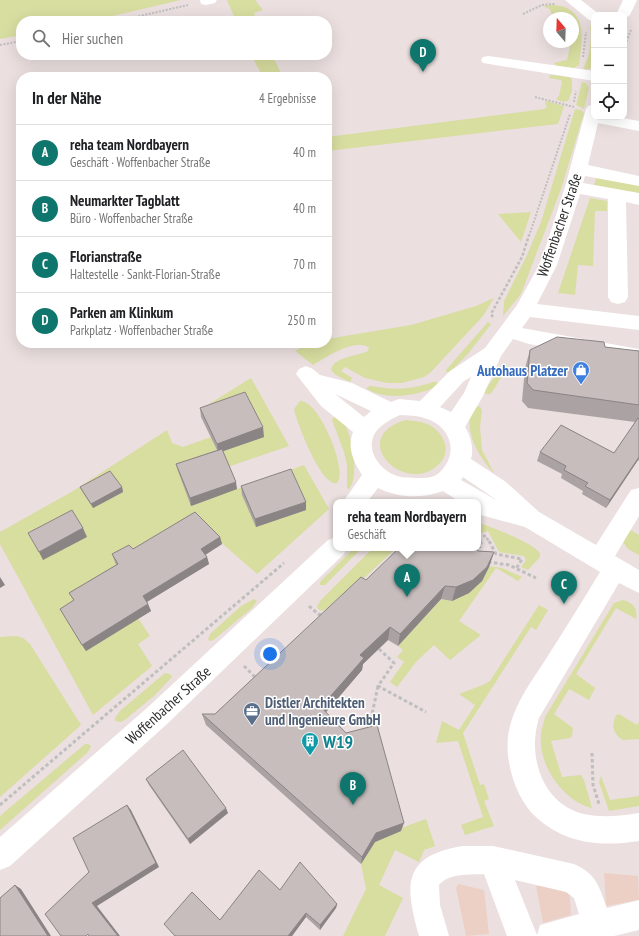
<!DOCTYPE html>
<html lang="de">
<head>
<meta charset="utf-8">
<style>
  :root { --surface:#fff; --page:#f6f6f6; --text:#202124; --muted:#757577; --line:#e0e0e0; --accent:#0f766e }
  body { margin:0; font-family:"PT Sans Narrow",sans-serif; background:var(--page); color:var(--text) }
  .controls { position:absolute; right:12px; top:12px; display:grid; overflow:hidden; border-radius:8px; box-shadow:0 4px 16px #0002 }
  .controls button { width:36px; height:36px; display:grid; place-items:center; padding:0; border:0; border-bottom:1px solid var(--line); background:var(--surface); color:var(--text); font:20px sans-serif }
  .compass { position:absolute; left:543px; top:12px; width:36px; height:36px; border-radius:50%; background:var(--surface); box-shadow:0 4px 16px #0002; rotate:341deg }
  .you { position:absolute; left:270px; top:654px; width:14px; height:14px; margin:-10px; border:3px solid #fff; border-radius:50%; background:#1a73e8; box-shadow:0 0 0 6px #1a73e833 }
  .badge { display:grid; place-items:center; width:26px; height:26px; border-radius:50%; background:var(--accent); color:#fff; font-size:13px; font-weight:700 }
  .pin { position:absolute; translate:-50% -33px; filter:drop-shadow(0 1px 2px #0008) }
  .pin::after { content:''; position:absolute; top:21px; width:14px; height:12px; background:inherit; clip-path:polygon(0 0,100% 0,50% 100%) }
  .popup { position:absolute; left:333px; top:499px; width:148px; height:52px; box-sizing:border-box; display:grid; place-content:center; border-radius:8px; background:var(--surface); filter:drop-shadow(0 1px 3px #0005); font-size:13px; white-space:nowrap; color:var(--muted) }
  .popup b { font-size:15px; color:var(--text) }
  .popup::after { content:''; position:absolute; left:50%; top:100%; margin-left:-8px; border:8px solid transparent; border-top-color:var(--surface) }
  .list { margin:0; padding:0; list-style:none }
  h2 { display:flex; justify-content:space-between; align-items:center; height:52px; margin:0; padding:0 16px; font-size:17px }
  h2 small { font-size:13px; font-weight:400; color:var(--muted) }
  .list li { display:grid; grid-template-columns:26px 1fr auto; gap:12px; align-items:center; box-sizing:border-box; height:56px; padding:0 16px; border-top:1px solid var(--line) }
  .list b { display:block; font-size:15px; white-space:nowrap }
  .list p { margin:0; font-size:13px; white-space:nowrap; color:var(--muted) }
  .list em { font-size:13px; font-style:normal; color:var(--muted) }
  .icon { flex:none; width:22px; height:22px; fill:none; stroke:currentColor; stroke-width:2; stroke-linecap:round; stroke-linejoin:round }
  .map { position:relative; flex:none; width:639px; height:936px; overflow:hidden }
  .search { position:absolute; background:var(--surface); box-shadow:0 4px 16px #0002; left:16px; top:16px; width:316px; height:44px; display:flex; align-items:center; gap:10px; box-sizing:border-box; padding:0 14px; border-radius:16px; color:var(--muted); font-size:15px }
  .panel { position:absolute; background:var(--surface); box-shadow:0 4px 16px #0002; left:16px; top:72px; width:316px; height:276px; border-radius:16px }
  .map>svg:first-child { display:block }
  .green { fill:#d8dda0 }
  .sand { fill:#edd0c5 }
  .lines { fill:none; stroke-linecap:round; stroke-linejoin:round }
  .path-far2 { stroke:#bfbfbf; stroke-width:2; stroke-dasharray:2 1.5; stroke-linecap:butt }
  .path-far1 { stroke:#bfbfbf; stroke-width:2.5; stroke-dasharray:3 2; stroke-linecap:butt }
  .path { stroke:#bfbfbf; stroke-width:3; stroke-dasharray:3.5 2.5; stroke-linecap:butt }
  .minor { fill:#fff; fill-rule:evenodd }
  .wall { fill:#aba3a3 }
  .shaded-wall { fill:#8b8484 }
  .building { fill:#c7bdbd; stroke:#8b8484 }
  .labels { text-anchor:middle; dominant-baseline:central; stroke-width:3; stroke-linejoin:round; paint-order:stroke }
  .street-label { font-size:15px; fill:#2b2b2b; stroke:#fff }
  .shop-label { font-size:15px; font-weight:bold; fill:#366cbe; stroke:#fff; text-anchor:end }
  .service-label { font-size:15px; font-weight:bold; fill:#4e5e75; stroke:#fff; text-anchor:start }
  .near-culture-label { font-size:18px; font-weight:bold; fill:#0d838f; stroke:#fff; text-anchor:start }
</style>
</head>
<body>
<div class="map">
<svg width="639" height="936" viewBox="0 0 639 936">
  <rect width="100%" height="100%" fill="#ebdfdf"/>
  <g class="green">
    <polygon points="0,0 181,0 91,21 21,21 21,35 0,39"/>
    <polygon points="227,0 255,0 263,10 254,13 257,21 236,21"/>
    <path d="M551,5C588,6 583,38 579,65L574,68L557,66L554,63L567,60L571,42H573V18L553,15L551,13L550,9L543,6Z"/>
    <path d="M591,25L594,30V67L586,70L583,68C590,58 592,38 590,26Z"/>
    <polygon points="251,55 272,55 283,77 263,77"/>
    <polygon points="550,75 569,77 572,79 572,91 568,101 563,102 556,99 559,96 562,82 561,80 549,78"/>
    <polygon points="582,82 586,83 589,88 584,109 576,105"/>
    <polygon points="546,101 564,106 558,124 327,151 327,137 544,109 547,107 545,102"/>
    <polygon points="575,109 581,110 584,113 561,189 521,294 503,316 504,301 527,255 541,222"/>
    <polygon points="597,176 639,184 639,196 593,188"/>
    <polygon points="590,198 607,201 607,211 595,211 593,266 578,265 575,295 558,293"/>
    <polygon points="531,212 521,242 498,214"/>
    <path d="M494,298L483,316L430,373L424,377L402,383H387L365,378L345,367L341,371L352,378L350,382L336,375L331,370C333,357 358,356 368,351L369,348C356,337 325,358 313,365L295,351L310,343H327V339L411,325L476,306Z"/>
    <polygon points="488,322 491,324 467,355 450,372 446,372 446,370"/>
    <polygon points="505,363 508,367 492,392 490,394 485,394 485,390"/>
    <polygon points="251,378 289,446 207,474 237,489 304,465 329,509 257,574 208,531 115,562 121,572 73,600 78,608 86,651 138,618 150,636 138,644 152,666 93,715 0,544 0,532 73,491 167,430 172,443 183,447 211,437 218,453 214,413 209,404"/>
    <path d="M433,382H437V386C420,396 382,401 366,388L370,386C396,390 409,390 433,382Z"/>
    <path d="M300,401C319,400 348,470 337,483C321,487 297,423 294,409Z"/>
    <path d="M479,406L482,410L480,427L482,450L494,473C481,460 467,437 470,418C471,414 474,410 476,407Z"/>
    <path d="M335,416C337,417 341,419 343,421C352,434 360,477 349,489L347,488V465L344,452L332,420Z"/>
    <path d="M406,420C413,421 420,421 427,424C442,430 453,450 440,463C406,499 345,437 406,420Z"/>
    <path d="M478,522C492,528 532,542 540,553V557L528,570L521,567L526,560L524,556L499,552L488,531L478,534Z"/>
    <polygon points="627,528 639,535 639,555 628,549 623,542"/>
    <polygon points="354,548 362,548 325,585 320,585 320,582"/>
    <polygon points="373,548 396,548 360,582 348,589 325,610 322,611 318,609 317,606 321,600"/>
    <polygon points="489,566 502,568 522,577 518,581 496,568 459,621 481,635 450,660 434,645 416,662 397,687 390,682 404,662 397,657 403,650 398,646 441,599 452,601"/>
    <polygon points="254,599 257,601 252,608 216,638 211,641 208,640 210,634 241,606"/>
    <path d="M623,600C633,603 638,608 636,619L616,608L576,674L595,688L589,700L569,689L554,714L573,728L572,736L570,738L551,741L562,777L581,775L584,780L592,808C563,801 538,765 541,735C541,729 544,723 545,717L614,603Z"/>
    <polygon points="539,605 548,610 536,630 531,627 463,733 480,785 484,784 489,799 484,801 494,826 465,835 461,825 483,817 458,741 436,743 442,721 459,730 475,705 459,694 485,684 490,681"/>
    <polygon points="16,636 23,638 30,644 81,725 0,797 0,637"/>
    <polygon points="165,673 170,674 172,677 155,695 126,719 121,722 115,721 115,718 120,711"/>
    <path d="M619,714L637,725L639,722V739L623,740C613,734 611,726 616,715Z"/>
    <polygon points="85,744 88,744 91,746 88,752 0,830 0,816"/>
    <polygon points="601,776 610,800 639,796 639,806 609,811 599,782"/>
    <polygon points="426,819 435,846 424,850 419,862 395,850 379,885 403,898 385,936 343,936 366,889 361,864 375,842 401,831 401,828"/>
  </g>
  <g class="sand">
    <polygon points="604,873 638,876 639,900 606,906"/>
    <polygon points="458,884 484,890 489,934 466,936 456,888"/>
    <polygon points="536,886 569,886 571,915 543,923"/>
  </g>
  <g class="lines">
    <g class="path-far2">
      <polyline points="523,14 542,5 555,4"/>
      <polyline points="118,21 188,5"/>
      <polyline points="0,45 21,41"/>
      <polyline points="624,48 631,30"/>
      <polyline points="583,57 586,32"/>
      <polyline points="535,97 574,107"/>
      <polyline points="574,102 576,91"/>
      <polyline points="529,236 570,114"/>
    </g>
    <g class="path-far1">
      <polyline points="493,317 491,314 522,257 529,235"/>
      <polyline points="478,536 486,536 489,542"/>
      <polyline points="478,537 480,542"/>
    </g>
    <g class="path">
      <polyline points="489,541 496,554 522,559 516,569"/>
      <polyline points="478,548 482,546 480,541"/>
      <polyline points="488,562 509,565 536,578"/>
      <polyline points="309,606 318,614 323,615"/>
      <polyline points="379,649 394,663 378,686 426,712"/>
      <polyline points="244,666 256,678"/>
      <polyline points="371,719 378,686"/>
      <polyline points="592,753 593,785 599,804"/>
      <polyline points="0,805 284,563"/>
    </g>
    <g class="minor">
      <polygon points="200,0 217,0 215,3 206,5 201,4"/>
      <polygon points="565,0 581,0 600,15 594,15 594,21 589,20"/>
      <polygon points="623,0 637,0 630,15 624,19 624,15 616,15"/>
      <polygon points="488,56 594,71 594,81 483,63 481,60 483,57"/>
      <path d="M594,104V117H617L639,121V131L598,123L588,165L639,176V186L585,176L583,183L639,193V205L626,202L628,297L625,302L618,304L611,302L608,297V199L580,194L557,265L537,304L639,316V330L530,317L522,328L639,349V365L529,344L513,339L501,356L483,396L465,427C471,436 474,449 471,459L506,482L539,512L596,545L631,490L639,488V516L615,556L639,570V593L619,583L539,718C527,756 542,804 584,814C602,818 621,816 639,813V841C602,847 566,844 537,818C514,798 502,754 510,726C516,702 531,682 544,662C563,632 582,602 600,572L525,527L481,515L478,513V502H460L443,491C421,499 399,498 378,488L367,502H343L362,475C353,461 347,447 353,432L321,406L296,374L299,369L306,366L313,369L320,375L352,383L391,402L399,399L420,401L450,371L485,348L517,305L539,265L547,243L565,187L586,109L588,106ZM471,377L464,393L451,412L440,407L464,381ZM335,394L371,411L364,417ZM400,415C408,416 417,415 424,418C450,425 460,452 440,472C433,479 424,478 415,478C409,477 402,478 397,476C381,471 366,452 374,435C378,426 391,419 400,415ZM463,477L498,501L461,480Z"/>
      <polygon points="336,537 336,548 347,548 344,554 166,725 10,866 0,870 0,837 148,707 328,540"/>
      <path d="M463,846H493L574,864C597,874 599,887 607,908L639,900V930L614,936H507L484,874C469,875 449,873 439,885L440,905L449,936H419C405,886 401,856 463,846ZM515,880L566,892L574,898L579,914L540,925L537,935Z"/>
    </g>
  </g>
  <g class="wall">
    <polygon points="605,347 639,351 639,461 638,460 606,508 582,494 583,491 561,478 562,474 537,461 540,452 614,453 635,422 528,408 522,401 525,368 530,350"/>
    <polygon points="200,408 264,437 223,451 237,489 191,506 178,471 176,464 217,450 201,417"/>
    <polygon points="241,486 306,510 256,527 242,495"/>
    <polygon points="80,487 122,487 123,492 93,508 82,491"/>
    <polygon points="220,537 222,544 205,555 207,557 209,564 147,602 151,611 86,651 60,609 74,601 69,593 116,565 112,554 133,549"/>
    <polygon points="478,551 494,552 489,567 482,581 469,593 452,601 441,599 398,646 388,640 363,664 362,670 326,712 401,831 375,842 361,864 206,725 202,714 215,714 366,580"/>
    <polygon points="146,779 228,813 190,844 149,785"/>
    <polygon points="280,890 337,904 336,908 320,930 306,917 292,936 175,936 220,920"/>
  </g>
  <g class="shaded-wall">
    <polygon points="263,427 264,437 218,453 217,444"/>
    <polygon points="639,457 638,460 606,508 610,500"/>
    <polygon points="236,482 237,489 191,506 190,498"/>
    <polygon points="122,487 123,492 93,508 91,504"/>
    <polygon points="306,502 306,510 256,527 255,519"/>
    <polygon points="83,528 87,537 43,560 39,552"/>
    <polygon points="220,537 222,544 202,557 201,549"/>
    <polygon points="494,552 489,567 482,581 469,593 452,601 456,587"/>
    <polygon points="207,557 209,564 145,603 143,596"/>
    <polygon points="0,577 5,585 0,588"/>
    <polygon points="445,586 441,599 398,646 400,634"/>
    <polygon points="148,604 151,611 86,651 82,645"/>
    <polygon points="390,627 388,640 363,664 362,670 321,718 321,707 360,655"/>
    <polygon points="127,805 131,810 159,867 97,906 120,936 118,936 92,903"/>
    <polygon points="226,808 228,813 190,844 188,839"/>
    <polygon points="404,823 401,831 375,842 361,864 362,857 376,833"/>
    <polygon points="15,885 21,889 51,936 47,936"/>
    <polygon points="337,904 336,908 320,930 320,925"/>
    <polygon points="306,913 306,917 292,936 288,936"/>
  </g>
  <g class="building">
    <polygon points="557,337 604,342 605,347 639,351 639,405 533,390 527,383 530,350"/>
    <polygon points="245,392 263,427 217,444 200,408"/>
    <polygon points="638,418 639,418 639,457 610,500 585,486 588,483 564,470 566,466 540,452 561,425 614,453"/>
    <polygon points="222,449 236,482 190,498 176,464"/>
    <polygon points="291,469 306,502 255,519 241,486"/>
    <polygon points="110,471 122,487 91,504 80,487"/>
    <polygon points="72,510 83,528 39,552 28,533"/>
    <polygon points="195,512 220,537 201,549 207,557 143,596 148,604 82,645 60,609 74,600 69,593 118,564 112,554 129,545 133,549"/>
    <polygon points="399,548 476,548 478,551 494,552 487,567 473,580 456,587 445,586 400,634 390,627 360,655 364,658 321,707 346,733 377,725 404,823 376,833 362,857 202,714 215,714 361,577 366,580"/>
    <polygon points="183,750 226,808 188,839 146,779"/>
    <polygon points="127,805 156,863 92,903 118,936 89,936 88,934 86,936 61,936 45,914 89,872 73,838"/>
    <polygon points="300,862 337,904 320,925 306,913 288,936 175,936 164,924 192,892 220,920 259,870 280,890"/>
    <polygon points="15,885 48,936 0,936 0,898"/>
  </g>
  <defs>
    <symbol id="shop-pin" viewBox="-11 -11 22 30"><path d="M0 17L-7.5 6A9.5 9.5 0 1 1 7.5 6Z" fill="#3f7fe0" stroke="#fff"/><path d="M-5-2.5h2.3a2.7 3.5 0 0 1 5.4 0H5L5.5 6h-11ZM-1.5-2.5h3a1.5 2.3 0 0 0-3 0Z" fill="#fff"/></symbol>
    <symbol id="office-pin" viewBox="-11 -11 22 30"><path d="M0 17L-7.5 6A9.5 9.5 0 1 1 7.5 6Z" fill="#5c6f8a" stroke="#fff"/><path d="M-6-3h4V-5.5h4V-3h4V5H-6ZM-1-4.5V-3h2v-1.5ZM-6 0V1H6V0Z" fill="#fff"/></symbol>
    <symbol id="building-pin" viewBox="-11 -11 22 30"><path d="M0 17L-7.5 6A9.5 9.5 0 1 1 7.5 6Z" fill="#0f9aa8" stroke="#fff"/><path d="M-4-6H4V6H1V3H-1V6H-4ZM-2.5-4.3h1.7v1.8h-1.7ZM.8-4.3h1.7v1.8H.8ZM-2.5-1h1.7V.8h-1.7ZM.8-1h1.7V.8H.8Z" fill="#fff"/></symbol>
  </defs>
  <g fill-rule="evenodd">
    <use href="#shop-pin" x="571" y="360" width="20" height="27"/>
    <use href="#office-pin" x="242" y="701" width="20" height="27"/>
    <use href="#building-pin" x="300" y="731" width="20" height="27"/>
  </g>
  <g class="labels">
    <g class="street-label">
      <text transform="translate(559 225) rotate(-71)">Woffenbacher Straße</text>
      <text transform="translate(168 705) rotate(-42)">Woffenbacher Straße</text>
    </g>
    <g class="shop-label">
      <text x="568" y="370">Autohaus Platzer</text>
    </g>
    <g class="service-label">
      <text x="265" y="702">Distler Architekten<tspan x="265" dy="17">und Ingenieure GmbH</tspan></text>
    </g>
    <g class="near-culture-label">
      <text x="323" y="741">W19</text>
    </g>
  </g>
</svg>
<div class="controls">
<button>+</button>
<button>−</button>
<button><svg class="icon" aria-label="locate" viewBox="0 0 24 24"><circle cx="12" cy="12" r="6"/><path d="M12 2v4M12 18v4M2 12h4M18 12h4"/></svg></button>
</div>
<svg class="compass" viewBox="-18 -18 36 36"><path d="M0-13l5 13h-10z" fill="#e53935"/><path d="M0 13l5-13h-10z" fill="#757577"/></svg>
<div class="you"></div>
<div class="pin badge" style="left:407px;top:597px">A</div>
<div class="popup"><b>reha team Nordbayern</b>Geschäft</div>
<div class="pin badge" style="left:353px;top:805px">B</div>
<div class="pin badge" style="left:564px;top:604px">C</div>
<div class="pin badge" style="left:423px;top:72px">D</div>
<div class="search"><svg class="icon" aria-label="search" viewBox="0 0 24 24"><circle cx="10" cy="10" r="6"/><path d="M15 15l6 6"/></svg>Hier suchen</div>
<section class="panel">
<h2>In der Nähe<small>4 Ergebnisse</small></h2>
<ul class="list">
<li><span class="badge">A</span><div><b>reha team Nordbayern</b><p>Geschäft · Woffenbacher Straße</p></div><em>40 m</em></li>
<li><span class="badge">B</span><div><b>Neumarkter Tagblatt</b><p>Büro · Woffenbacher Straße</p></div><em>40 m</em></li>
<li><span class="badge">C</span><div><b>Florianstraße</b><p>Haltestelle · Sankt-Florian-Straße</p></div><em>70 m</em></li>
<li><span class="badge">D</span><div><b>Parken am Klinkum</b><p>Parkplatz · Woffenbacher Straße</p></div><em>250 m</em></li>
</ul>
</section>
</div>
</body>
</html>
